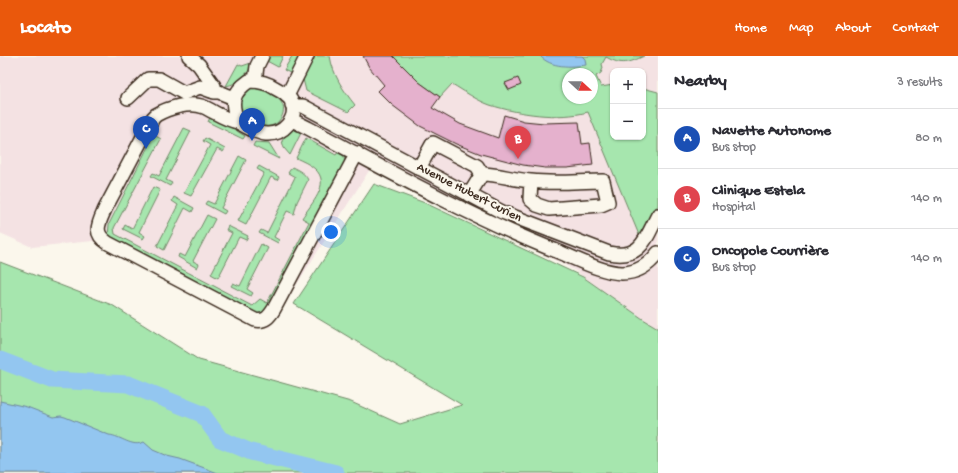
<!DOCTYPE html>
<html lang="en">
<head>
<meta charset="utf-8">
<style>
  :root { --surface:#fff; --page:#f2f2f3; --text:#2b2b33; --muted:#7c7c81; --line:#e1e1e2; --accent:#ea580c }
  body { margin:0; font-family:"Gochi Hand",sans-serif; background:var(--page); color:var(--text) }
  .controls { position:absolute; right:12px; top:12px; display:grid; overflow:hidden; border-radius:8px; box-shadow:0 1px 3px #0004 }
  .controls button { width:36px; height:36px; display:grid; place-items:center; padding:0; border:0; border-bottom:1px solid var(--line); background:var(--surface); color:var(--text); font:20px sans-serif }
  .compass { position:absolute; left:562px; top:12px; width:36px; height:36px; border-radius:50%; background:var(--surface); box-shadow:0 1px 3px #0004; rotate:111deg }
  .you { position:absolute; left:331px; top:176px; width:14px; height:14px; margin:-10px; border:3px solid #fff; border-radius:50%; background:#1a73e8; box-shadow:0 0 0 6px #1a73e833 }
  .badge { display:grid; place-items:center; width:26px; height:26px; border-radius:50%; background:var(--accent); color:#fff; font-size:13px; font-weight:700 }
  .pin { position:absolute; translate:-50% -33px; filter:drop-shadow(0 1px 2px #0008) }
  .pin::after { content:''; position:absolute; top:21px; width:14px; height:12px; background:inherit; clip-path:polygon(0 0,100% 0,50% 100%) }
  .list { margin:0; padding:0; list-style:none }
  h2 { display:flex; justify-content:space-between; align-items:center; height:52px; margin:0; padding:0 16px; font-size:17px }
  h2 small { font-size:13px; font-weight:400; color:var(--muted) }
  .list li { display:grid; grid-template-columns:26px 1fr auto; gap:12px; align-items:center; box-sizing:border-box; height:60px; padding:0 16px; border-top:1px solid var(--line) }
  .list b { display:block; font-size:15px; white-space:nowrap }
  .list p { margin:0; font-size:13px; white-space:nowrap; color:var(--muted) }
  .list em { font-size:13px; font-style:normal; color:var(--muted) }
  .map { position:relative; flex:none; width:658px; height:417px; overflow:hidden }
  header { display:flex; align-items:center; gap:24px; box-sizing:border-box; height:56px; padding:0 20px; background:var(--accent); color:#fff }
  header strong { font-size:19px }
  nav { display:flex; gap:22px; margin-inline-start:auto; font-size:14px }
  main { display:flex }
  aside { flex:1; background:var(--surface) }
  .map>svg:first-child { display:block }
  .built { fill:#f4e2e3; fill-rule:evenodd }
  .green { fill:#a6e6ae; stroke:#708866; fill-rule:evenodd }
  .water { fill:#93c6f0; stroke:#70889c }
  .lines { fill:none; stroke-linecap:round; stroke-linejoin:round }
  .river { stroke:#93c6f0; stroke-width:17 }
  .building { fill:#e5b1cd; stroke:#3b2a1e }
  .minor-casing { stroke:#3b2a1e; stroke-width:16 }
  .minor { stroke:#fbf7ec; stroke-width:13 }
  .labels { text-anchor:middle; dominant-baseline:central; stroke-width:3.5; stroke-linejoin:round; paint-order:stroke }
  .street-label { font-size:13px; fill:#3b2a1e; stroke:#fbf7ec }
</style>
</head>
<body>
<header>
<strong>Locato</strong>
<nav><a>Home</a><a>Map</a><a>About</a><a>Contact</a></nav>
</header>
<main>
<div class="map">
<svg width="658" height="417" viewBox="0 0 658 417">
  <rect width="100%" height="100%" fill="#fbf7ec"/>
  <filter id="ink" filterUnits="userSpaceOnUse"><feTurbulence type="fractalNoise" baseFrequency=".025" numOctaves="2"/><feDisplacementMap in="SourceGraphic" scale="8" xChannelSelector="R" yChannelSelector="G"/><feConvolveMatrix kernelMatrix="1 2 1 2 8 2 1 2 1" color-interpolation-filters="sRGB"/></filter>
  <g filter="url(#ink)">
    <path class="built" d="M0,0H658V272L643,263L574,214L372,110L269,272L93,185L32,191L0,177ZM613,15H643V81H613ZM568,18H592V42H568Z"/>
    <g class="green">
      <polygon points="267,0 283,0 278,11 265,4"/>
      <polygon points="292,0 304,0 294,19 284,14"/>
      <path d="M310,0H330C333,19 343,34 355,49L348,56L306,35L303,23L299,21Z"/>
      <path d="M393,0H644C629,7 622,10 606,1L602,8L603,12L601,17L596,20L601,31L613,29V81H643V32L658,36V149L642,181L639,179L588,56C558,64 519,58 490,49C476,44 464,35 452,28L440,41L419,26ZM568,18H592V42H568Z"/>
      <path d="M254,6C248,17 239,28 226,30L238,8L242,10Z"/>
      <path d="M251,32C269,32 295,47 278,66C268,76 243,67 239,54C239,52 240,47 240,45C240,42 241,39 243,37C245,35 249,33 251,32Z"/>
      <polygon points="211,59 232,69 237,75 245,80 243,83 208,66"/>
      <polygon points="184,72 191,75 166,124 172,127 170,130 151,120 153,117 159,120"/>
      <polygon points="294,73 302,75 290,99 284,92 282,85 287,77"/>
      <path d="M154,79L161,83L114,172L115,178L252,250L260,243L267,247L309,166L302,162C310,149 332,128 315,113C310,108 302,105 296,102L306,82L336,99L339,95L344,100L345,110L272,249L262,257L256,258L108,182L109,168Z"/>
      <polygon points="205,82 225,93 223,96 217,93 191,140 184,137 210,89 203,85"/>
      <polygon points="255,86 269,87 279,103 253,90"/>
      <polygon points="239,100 246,104 221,152 226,155 224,158 205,148 207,145 214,148"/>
      <polygon points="259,110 279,121 277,124 271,121 246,169 238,165 264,117 257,113"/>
      <path d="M292,111C298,114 305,117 308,124L297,146L294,158L287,155L274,181L279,184L278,187L259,177L261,174L267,177L295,121L288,117Z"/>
      <polygon points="374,128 425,147 583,221 643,263 658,272 658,417 0,417 0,206 112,249 199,304 351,346 400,368 462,349 294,248"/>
      <polygon points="153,131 160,134 139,176 145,180 143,183 123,173 125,169 132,173"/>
      <polygon points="174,141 194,152 192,156 185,152 164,194 157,190 178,149 172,145"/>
      <polygon points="207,159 215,163 193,205 199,208 197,212 178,201 179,198 185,201"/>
      <polygon points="228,170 248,180 246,184 239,181 218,222 211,218 232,177 226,174"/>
      <polygon points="261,188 268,192 247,233 253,237 251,240 231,230 233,227 240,230"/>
    </g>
    <g class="water">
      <path d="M540,0H582L585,3L586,9C571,11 551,12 540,0Z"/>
      <path d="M0,345L27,351L53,361L61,360L65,361L109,379C121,380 132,392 144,386L153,394L167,400L180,403L218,417H0Z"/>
    </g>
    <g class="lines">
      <polyline class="river" points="0,304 52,324 128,328 202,358 220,383 251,396 336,417"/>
    </g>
    <g class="building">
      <polygon points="363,0 393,0 419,26 440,41 432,52 460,68 498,82 504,59 524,65 544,67 579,66 582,88 590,87 593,109 567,112 545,112 523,109 481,98 456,88 420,70 392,49 378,35 384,29 369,11"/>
      <polygon points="518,22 521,29 509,34 505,27"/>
    </g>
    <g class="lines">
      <defs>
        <g id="minor">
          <polyline points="189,0 199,9 214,30"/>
          <path d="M249,25C258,25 268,27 275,32C281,35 289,40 292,46C298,63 283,79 266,78C257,77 246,71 238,66C230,47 232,37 249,25Z"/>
          <polyline points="255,25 257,10 262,0"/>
          <polyline points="214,36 219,36 234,42"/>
          <polyline points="287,40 307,0"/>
          <polyline points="128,42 148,23 159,23 184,37 200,31 211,35"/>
          <path d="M292,50H303L316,57L502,156L609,197C641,204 646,182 658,159"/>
          <path d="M292,64L308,72C390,116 473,162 559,196C579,204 601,216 622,217C638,217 649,209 658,197"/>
          <path d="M238,66C225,64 215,56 204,51C190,45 168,52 156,59L153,62L105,153C99,167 92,177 108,187L255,264C265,266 269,261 274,253L357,97"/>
          <polyline points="419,112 433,87 477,110 482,118"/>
          <path d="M469,139L482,118C498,118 514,124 531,125C555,128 579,125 603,125L608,146L601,149L549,153L537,149L530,143L531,125"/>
        </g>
      </defs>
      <use href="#minor" class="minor-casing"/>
      <use href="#minor" class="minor"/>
    </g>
  </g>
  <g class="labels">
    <g class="street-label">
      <text transform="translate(469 137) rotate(27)">Avenue Hubert Curien</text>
    </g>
  </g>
</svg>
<div class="controls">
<button>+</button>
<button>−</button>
</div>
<svg class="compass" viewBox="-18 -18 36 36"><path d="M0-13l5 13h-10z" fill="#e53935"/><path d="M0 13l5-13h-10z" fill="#7c7c81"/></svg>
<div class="you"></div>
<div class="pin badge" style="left:252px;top:85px;background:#1a4fb4">A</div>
<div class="pin badge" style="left:518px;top:103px;background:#e0444e">B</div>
<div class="pin badge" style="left:146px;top:93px;background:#1a4fb4">C</div>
</div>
<aside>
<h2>Nearby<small>3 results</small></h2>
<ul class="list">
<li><span class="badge" style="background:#1a4fb4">A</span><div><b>Navette Autonome</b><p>Bus stop</p></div><em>80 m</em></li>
<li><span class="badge" style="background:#e0444e">B</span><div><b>Clinique Estela</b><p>Hospital</p></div><em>140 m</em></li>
<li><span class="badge" style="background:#1a4fb4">C</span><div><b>Oncopole Courrière</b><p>Bus stop</p></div><em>140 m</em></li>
</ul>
</aside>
</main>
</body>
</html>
